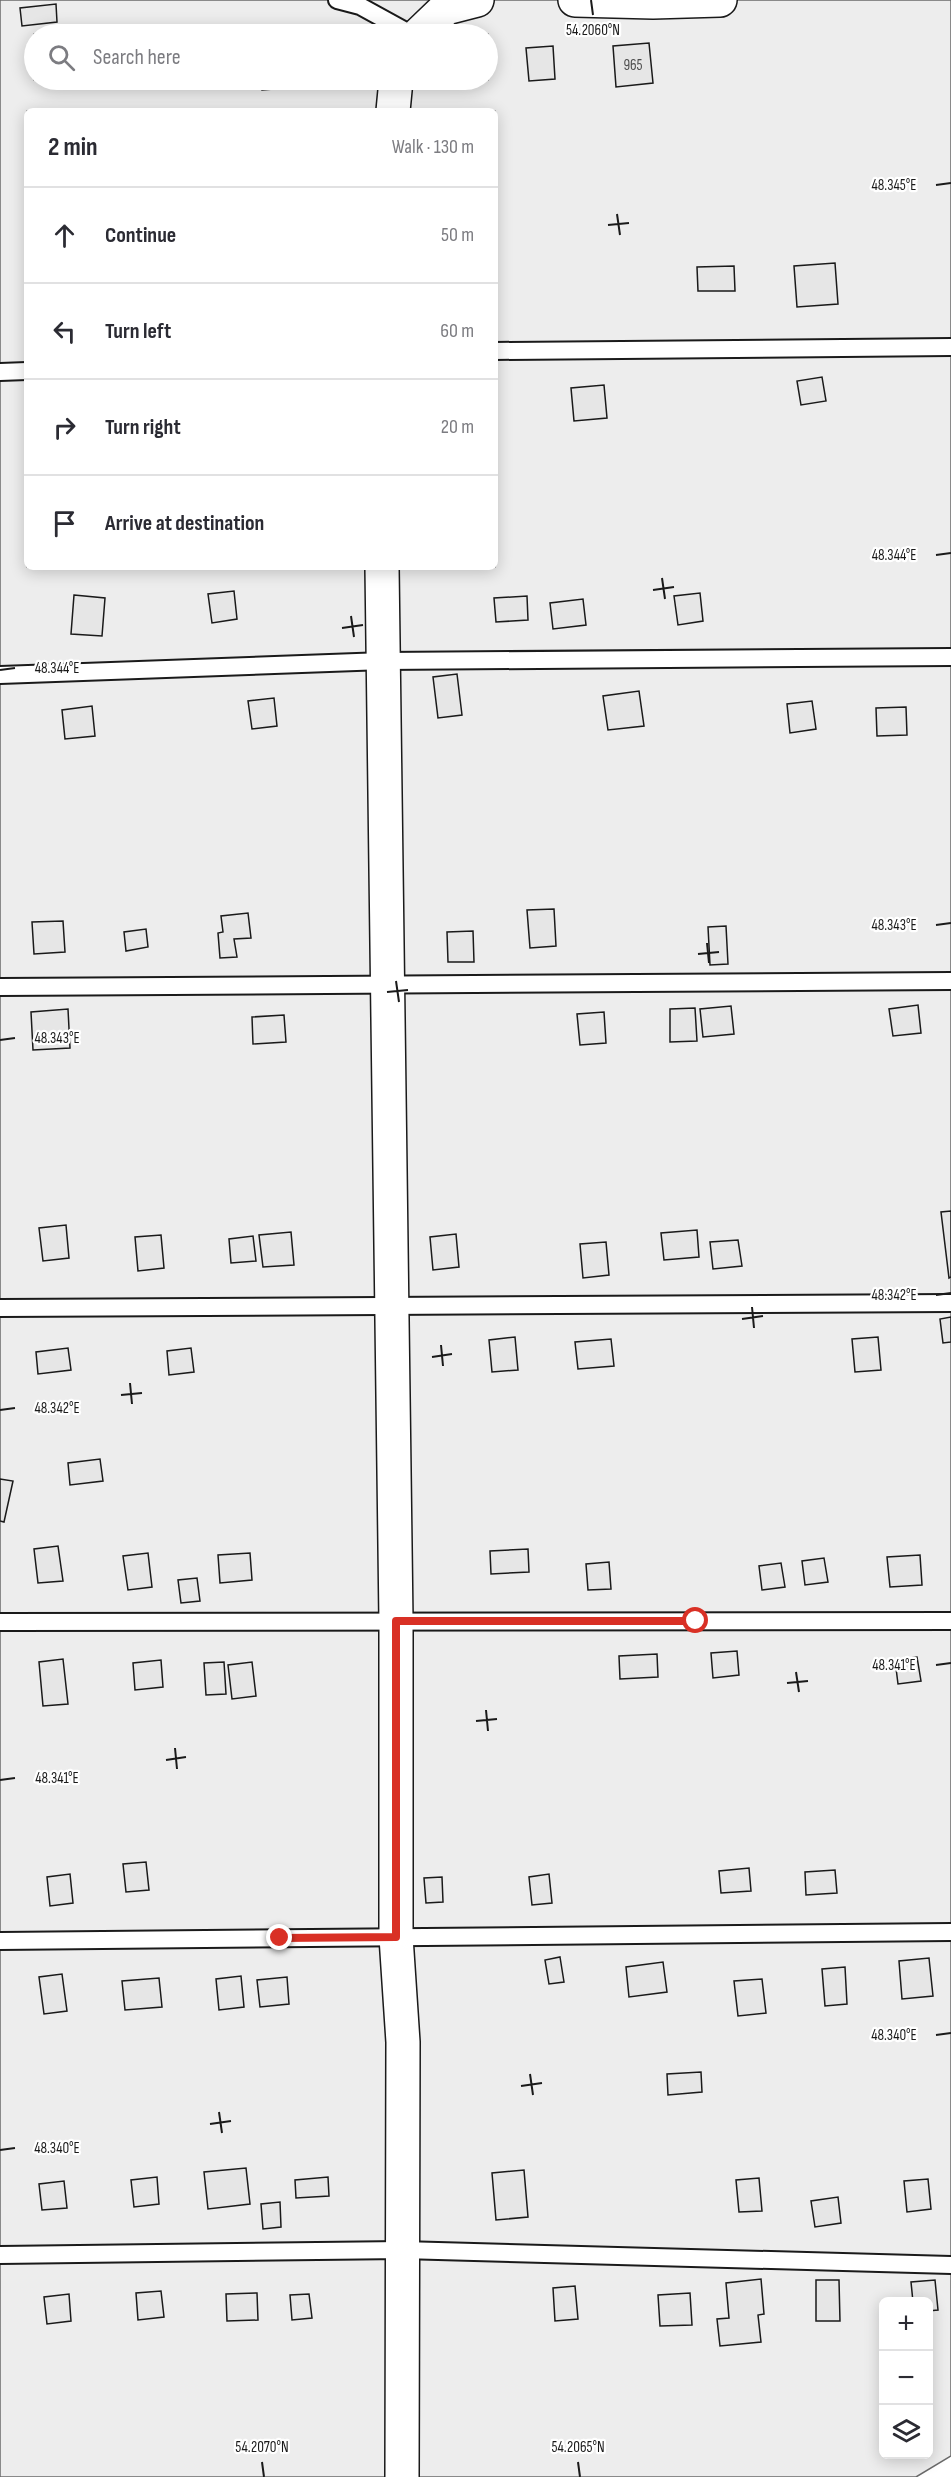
<!DOCTYPE html>
<html lang="en">
<head>
<meta charset="utf-8">
<style>
  :root { --surface:#fff; --page:#f7f7f7; --text:#2b2b33; --muted:#7c7c81; --line:#e1e1e2 }
  body { margin:0; font-family:"Sofia Sans Condensed",sans-serif; background:var(--page); color:var(--text) }
  .controls { position:absolute; right:18px; bottom:18px; display:grid; overflow:hidden; border-radius:9px; box-shadow:0 3px 15px #0003 }
  .controls button { width:54px; height:54px; display:grid; place-items:center; padding:0; border:0; border-bottom:2px solid var(--line); background:var(--surface); color:var(--text); font:30px sans-serif }
  .stop { position:absolute; width:18px; height:18px; margin:-14px; border:4px solid #d93025; border-radius:50%; background:#fff }
  .stop.end { background:#d93025; border-color:#fff; box-shadow:0 2px 6px #0008 }
  .list { margin:0; padding:0; list-style:none }
  h2 { display:flex; justify-content:space-between; align-items:center; height:78px; margin:0; padding:0 24px; font-size:26px }
  h2 small { font-size:20px; font-weight:400; color:var(--muted) }
  .list li { display:grid; grid-template-columns:39px 1fr auto; gap:18px; align-items:center; box-sizing:border-box; height:96px; padding:0 24px; border-top:2px solid var(--line) }
  .list b { display:block; font-size:22px; white-space:nowrap }
  .list em { font-size:20px; font-style:normal; color:var(--muted) }
  .icon { flex:none; width:33px; height:33px; fill:none; stroke:currentColor; stroke-width:2; stroke-linecap:round; stroke-linejoin:round }
  .map { position:relative; flex:none; width:951px; height:2477px; overflow:hidden }
  .search { position:absolute; background:var(--surface); box-shadow:0 3px 15px #0003; left:24px; top:24px; width:474px; height:66px; display:flex; align-items:center; gap:15px; box-sizing:border-box; padding:0 21px; border-radius:33px; color:var(--muted); font-size:22px }
  .panel { position:absolute; background:var(--surface); box-shadow:0 3px 15px #0003; left:24px; top:108px; width:474px; height:462px; border-radius:9px }
  .map>svg:first-child { display:block }
  .green { fill:#ededed; stroke:#6a6a6a; stroke-width:1.5; fill-rule:evenodd }
  .building { fill:#e6e6e6; stroke:#1a1a1a; stroke-width:1.5 }
  .lines { fill:none; stroke-linecap:round; stroke-linejoin:round }
  .lane-casing { stroke:#1a1a1a; stroke-width:20 }
  .street-casing { stroke:#1a1a1a; stroke-width:36 }
  .lane { stroke:#fff; stroke-width:16 }
  .street { stroke:#fff; stroke-width:33 }
  .route { stroke:#d93025; stroke-width:8 }
  .ticks { fill:none; stroke:#1a1a1a; stroke-width:2 }
  .labels { text-anchor:middle; dominant-baseline:central; stroke-width:4.5; stroke-linejoin:round; paint-order:stroke }
  .number-label { font-size:15px; fill:#4d4d4d }
  .ticks-label { font-size:15px; text-anchor:middle; fill:#1a1a1a; stroke:#fff; stroke-width:4.5; stroke-linejoin:round; paint-order:stroke }
</style>
</head>
<body>
<div class="map">
<svg width="951" height="2477" viewBox="0 0 951 2477">
  <rect width="100%" height="100%" fill="#fff"/>
  <path class="green" d="M0,0H951V2456L916,2477H0ZM34,34H488V80H34ZM27,111H495V567H27ZM884,2302H928V2454H884Z"/>
  <g class="building">
    <polygon points="56,4 57,22 22,26 20,8"/>
    <polygon points="649,43 653,83 616,87 613,46"/>
    <polygon points="553,46 555,79 529,81 526,48"/>
    <polygon points="261,80 285,80 286,88 262,90"/>
    <polygon points="835,263 838,304 797,307 794,266"/>
    <polygon points="734,266 735,291 698,291 697,267"/>
    <polygon points="822,377 826,401 801,405 797,381"/>
    <polygon points="604,385 607,418 574,421 571,388"/>
    <polygon points="234,591 237,619 212,623 208,594"/>
    <polygon points="700,593 703,621 678,625 674,596"/>
    <polygon points="74,595 105,598 102,636 71,634"/>
    <polygon points="527,596 528,620 496,622 494,598"/>
    <polygon points="583,599 586,625 553,629 550,603"/>
    <polygon points="457,674 462,715 438,718 433,677"/>
    <polygon points="639,691 644,726 608,730 603,696"/>
    <polygon points="274,698 277,726 252,729 248,701"/>
    <polygon points="812,701 816,729 790,733 787,704"/>
    <polygon points="92,706 95,736 65,739 62,710"/>
    <polygon points="906,707 907,735 877,736 876,708"/>
    <polygon points="554,909 556,946 530,948 527,910"/>
    <polygon points="248,913 251,938 234,939 237,957 220,958 218,933 223,932 221,916"/>
    <polygon points="63,921 65,952 34,954 32,922"/>
    <polygon points="726,926 728,964 710,965 708,927"/>
    <polygon points="146,929 148,947 126,951 124,932"/>
    <polygon points="473,931 474,962 448,962 447,932"/>
    <polygon points="918,1005 921,1033 893,1036 889,1009"/>
    <polygon points="731,1006 734,1034 703,1037 700,1009"/>
    <polygon points="695,1008 697,1041 670,1042 670,1009"/>
    <polygon points="68,1009 70,1048 33,1050 31,1012"/>
    <polygon points="604,1012 606,1043 580,1045 577,1014"/>
    <polygon points="284,1015 286,1042 253,1044 252,1017"/>
    <polygon points="951,1211 951,1277 949,1278 941,1212"/>
    <polygon points="66,1225 69,1258 43,1261 39,1228"/>
    <polygon points="697,1230 699,1257 664,1260 661,1233"/>
    <polygon points="291,1232 294,1265 263,1267 259,1235"/>
    <polygon points="456,1234 459,1267 433,1270 430,1237"/>
    <polygon points="161,1235 164,1268 138,1271 135,1237"/>
    <polygon points="253,1236 256,1261 231,1263 229,1239"/>
    <polygon points="738,1240 742,1266 713,1269 710,1242"/>
    <polygon points="606,1242 609,1275 583,1278 580,1244"/>
    <polygon points="951,1317 951,1342 943,1343 940,1319"/>
    <polygon points="515,1337 518,1370 492,1372 489,1340"/>
    <polygon points="878,1337 881,1370 855,1372 852,1339"/>
    <polygon points="611,1339 614,1366 578,1369 575,1342"/>
    <polygon points="68,1348 71,1370 38,1374 36,1352"/>
    <polygon points="191,1348 194,1372 169,1375 167,1351"/>
    <polygon points="100,1459 103,1481 70,1485 68,1463"/>
    <polygon points="0,1479 13,1481 4,1522 0,1521"/>
    <polygon points="58,1546 63,1581 38,1583 34,1549"/>
    <polygon points="528,1549 529,1572 491,1574 490,1551"/>
    <polygon points="148,1553 152,1587 128,1590 123,1556"/>
    <polygon points="250,1553 252,1580 220,1583 218,1555"/>
    <polygon points="920,1555 922,1585 890,1587 887,1557"/>
    <polygon points="824,1558 828,1582 805,1585 802,1561"/>
    <polygon points="609,1562 611,1589 588,1590 586,1564"/>
    <polygon points="781,1563 785,1587 762,1590 759,1566"/>
    <polygon points="197,1578 200,1601 181,1603 178,1580"/>
    <polygon points="737,1651 739,1675 713,1678 711,1653"/>
    <polygon points="657,1654 658,1677 620,1679 619,1656"/>
    <polygon points="917,1657 921,1681 898,1684 895,1660"/>
    <polygon points="63,1659 68,1704 43,1706 39,1662"/>
    <polygon points="161,1660 163,1687 135,1690 133,1663"/>
    <polygon points="224,1662 226,1694 206,1695 204,1663"/>
    <polygon points="252,1662 256,1696 232,1699 228,1665"/>
    <polygon points="146,1862 149,1890 126,1892 123,1864"/>
    <polygon points="749,1868 751,1891 721,1893 719,1871"/>
    <polygon points="835,1870 837,1893 806,1895 805,1872"/>
    <polygon points="70,1874 73,1903 50,1906 47,1877"/>
    <polygon points="549,1874 552,1903 532,1905 529,1877"/>
    <polygon points="442,1877 443,1902 426,1903 424,1878"/>
    <polygon points="560,1957 564,1982 549,1984 545,1960"/>
    <polygon points="929,1958 933,1996 902,1999 899,1961"/>
    <polygon points="663,1962 667,1992 629,1997 626,1967"/>
    <polygon points="845,1967 847,2004 825,2006 822,1969"/>
    <polygon points="62,1974 67,2011 44,2014 39,1977"/>
    <polygon points="241,1976 244,2007 219,2010 216,1979"/>
    <polygon points="287,1977 289,2004 260,2007 257,1980"/>
    <polygon points="159,1978 162,2007 125,2010 122,1981"/>
    <polygon points="762,1979 766,2013 738,2016 734,1981"/>
    <polygon points="701,2072 702,2092 668,2095 667,2074"/>
    <polygon points="246,2168 250,2204 208,2209 204,2172"/>
    <polygon points="524,2170 528,2217 496,2220 492,2173"/>
    <polygon points="157,2177 159,2204 134,2207 131,2180"/>
    <polygon points="328,2177 329,2196 296,2198 295,2180"/>
    <polygon points="759,2178 762,2211 739,2212 736,2180"/>
    <polygon points="928,2179 931,2209 907,2212 904,2181"/>
    <polygon points="64,2181 67,2208 42,2210 39,2184"/>
    <polygon points="838,2197 841,2223 815,2227 811,2201"/>
    <polygon points="280,2202 281,2227 263,2229 261,2204"/>
    <polygon points="761,2279 764,2314 758,2315 761,2342 720,2346 717,2319 729,2318 726,2283"/>
    <polygon points="816,2280 839,2280 840,2321 816,2321"/>
    <polygon points="935,2280 938,2310 928,2311 928,2302 913,2302 911,2282"/>
    <polygon points="575,2286 578,2319 555,2321 553,2288"/>
    <polygon points="161,2291 164,2317 138,2320 136,2293"/>
    <polygon points="257,2293 258,2320 227,2321 226,2294"/>
    <polygon points="690,2293 692,2325 660,2326 658,2295"/>
    <polygon points="69,2294 71,2321 47,2324 44,2297"/>
    <polygon points="309,2294 312,2318 292,2320 290,2295"/>
  </g>
  <g class="lines">
    <defs>
      <g id="lane">
        <polyline points="337,0 360,6 411,34"/>
        <polyline points="495,351 951,347"/>
        <polyline points="0,372 27,371"/>
        <polyline points="0,675 384,661 951,657"/>
        <polyline points="0,987 951,981"/>
        <polyline points="0,1308 951,1303"/>
        <polyline points="0,1622 951,1621"/>
        <polyline points="0,1941 951,1932"/>
        <polyline points="0,2255 402,2250 951,2265"/>
      </g>
      <g id="street">
        <polyline points="575,0 653,2 720,0"/>
        <polyline points="419,34 446,8 477,0"/>
        <polyline points="393,111 396,80"/>
        <polyline points="382,567 396,1621 396,1937 403,2042 402,2477"/>
      </g>
    </defs>
    <use href="#lane" class="lane-casing"/>
    <use href="#street" class="street-casing"/>
    <use href="#lane" class="lane"/>
    <use href="#street" class="street"/>
  </g>
  <g class="lines">
    <polyline class="route" points="280,1938 396,1937 396,1621 696,1621"/>
  </g>
  <path class="ticks" d="M591,0L593,15M936,185L951,183M617,214L620,235M608,225L629,223M936,555L951,553M662,578L665,599M653,590L674,587M351,616L354,637M342,628L363,625M0,670L15,668M936,925L951,923M707,943L709,963M698,954L719,952M396,981L399,1002M387,992L408,990M0,1040L15,1038M936,1295L951,1293M752,1307L754,1328M742,1319L763,1316M441,1345L443,1366M432,1357L452,1354M130,1383L132,1404M121,1395L142,1393M0,1410L15,1408M936,1665L951,1663M796,1672L799,1692M787,1683L808,1681M486,1710L488,1731M476,1721L497,1719M175,1748L177,1769M166,1760L186,1757M0,1780L15,1778M936,2035L951,2033M530,2074L533,2095M521,2086L542,2083M219,2112L222,2133M210,2124L231,2121M0,2150L15,2148M262,2462L264,2477M578,2462L580,2477"/>
  <g class="labels">
    <g class="number-label">
      <text x="633" y="65">965</text>
    </g>
  </g>
  <g class="ticks-label">
    <text x="593" y="35">54.2060°N</text>
    <text x="894" y="190">48.345°E</text>
    <text x="894" y="560">48.344°E</text>
    <text x="57" y="673">48.344°E</text>
    <text x="894" y="930">48.343°E</text>
    <text x="57" y="1043">48.343°E</text>
    <text x="894" y="1300">48.342°E</text>
    <text x="57" y="1413">48.342°E</text>
    <text x="894" y="1670">48.341°E</text>
    <text x="57" y="1783">48.341°E</text>
    <text x="894" y="2040">48.340°E</text>
    <text x="57" y="2153">48.340°E</text>
    <text x="262" y="2452">54.2070°N</text>
    <text x="578" y="2452">54.2065°N</text>
  </g>
</svg>
<div class="controls">
<button>+</button>
<button>−</button>
<button><svg class="icon" aria-label="layers" viewBox="0 0 24 24"><path d="M12 4l9 5-9 5-9-5zM3 14l9 5 9-5"/></svg></button>
</div>
<div class="stop" style="left:696px;top:1621px"></div>
<div class="stop end" style="left:280px;top:1938px"></div>
<div class="search"><svg class="icon" aria-label="search" viewBox="0 0 24 24"><circle cx="10" cy="10" r="6"/><path d="M15 15l6 6"/></svg>Search here</div>
<section class="panel">
<h2>2 min<small>Walk · 130 m</small></h2>
<ul class="list">
<li><svg class="icon" aria-label="ahead" viewBox="0 0 24 24"><path d="M12 20V5M6 11l6-6 6 6"/></svg><div><b>Continue</b></div><em>50 m</em></li>
<li><svg class="icon" aria-label="left" viewBox="0 0 24 24"><path d="M17 20v-9H6M10 6l-5 5 5 5"/></svg><div><b>Turn left</b></div><em>60 m</em></li>
<li><svg class="icon" aria-label="right" viewBox="0 0 24 24"><path d="M7 20v-9h11M14 6l5 5-5 5"/></svg><div><b>Turn right</b></div><em>20 m</em></li>
<li><svg class="icon" aria-label="arrive" viewBox="0 0 24 24"><path d="M6 21V4h12l-3 4 3 4H6"/></svg><div><b>Arrive at destination</b></div></li>
</ul>
</section>
</div>
</body>
</html>
